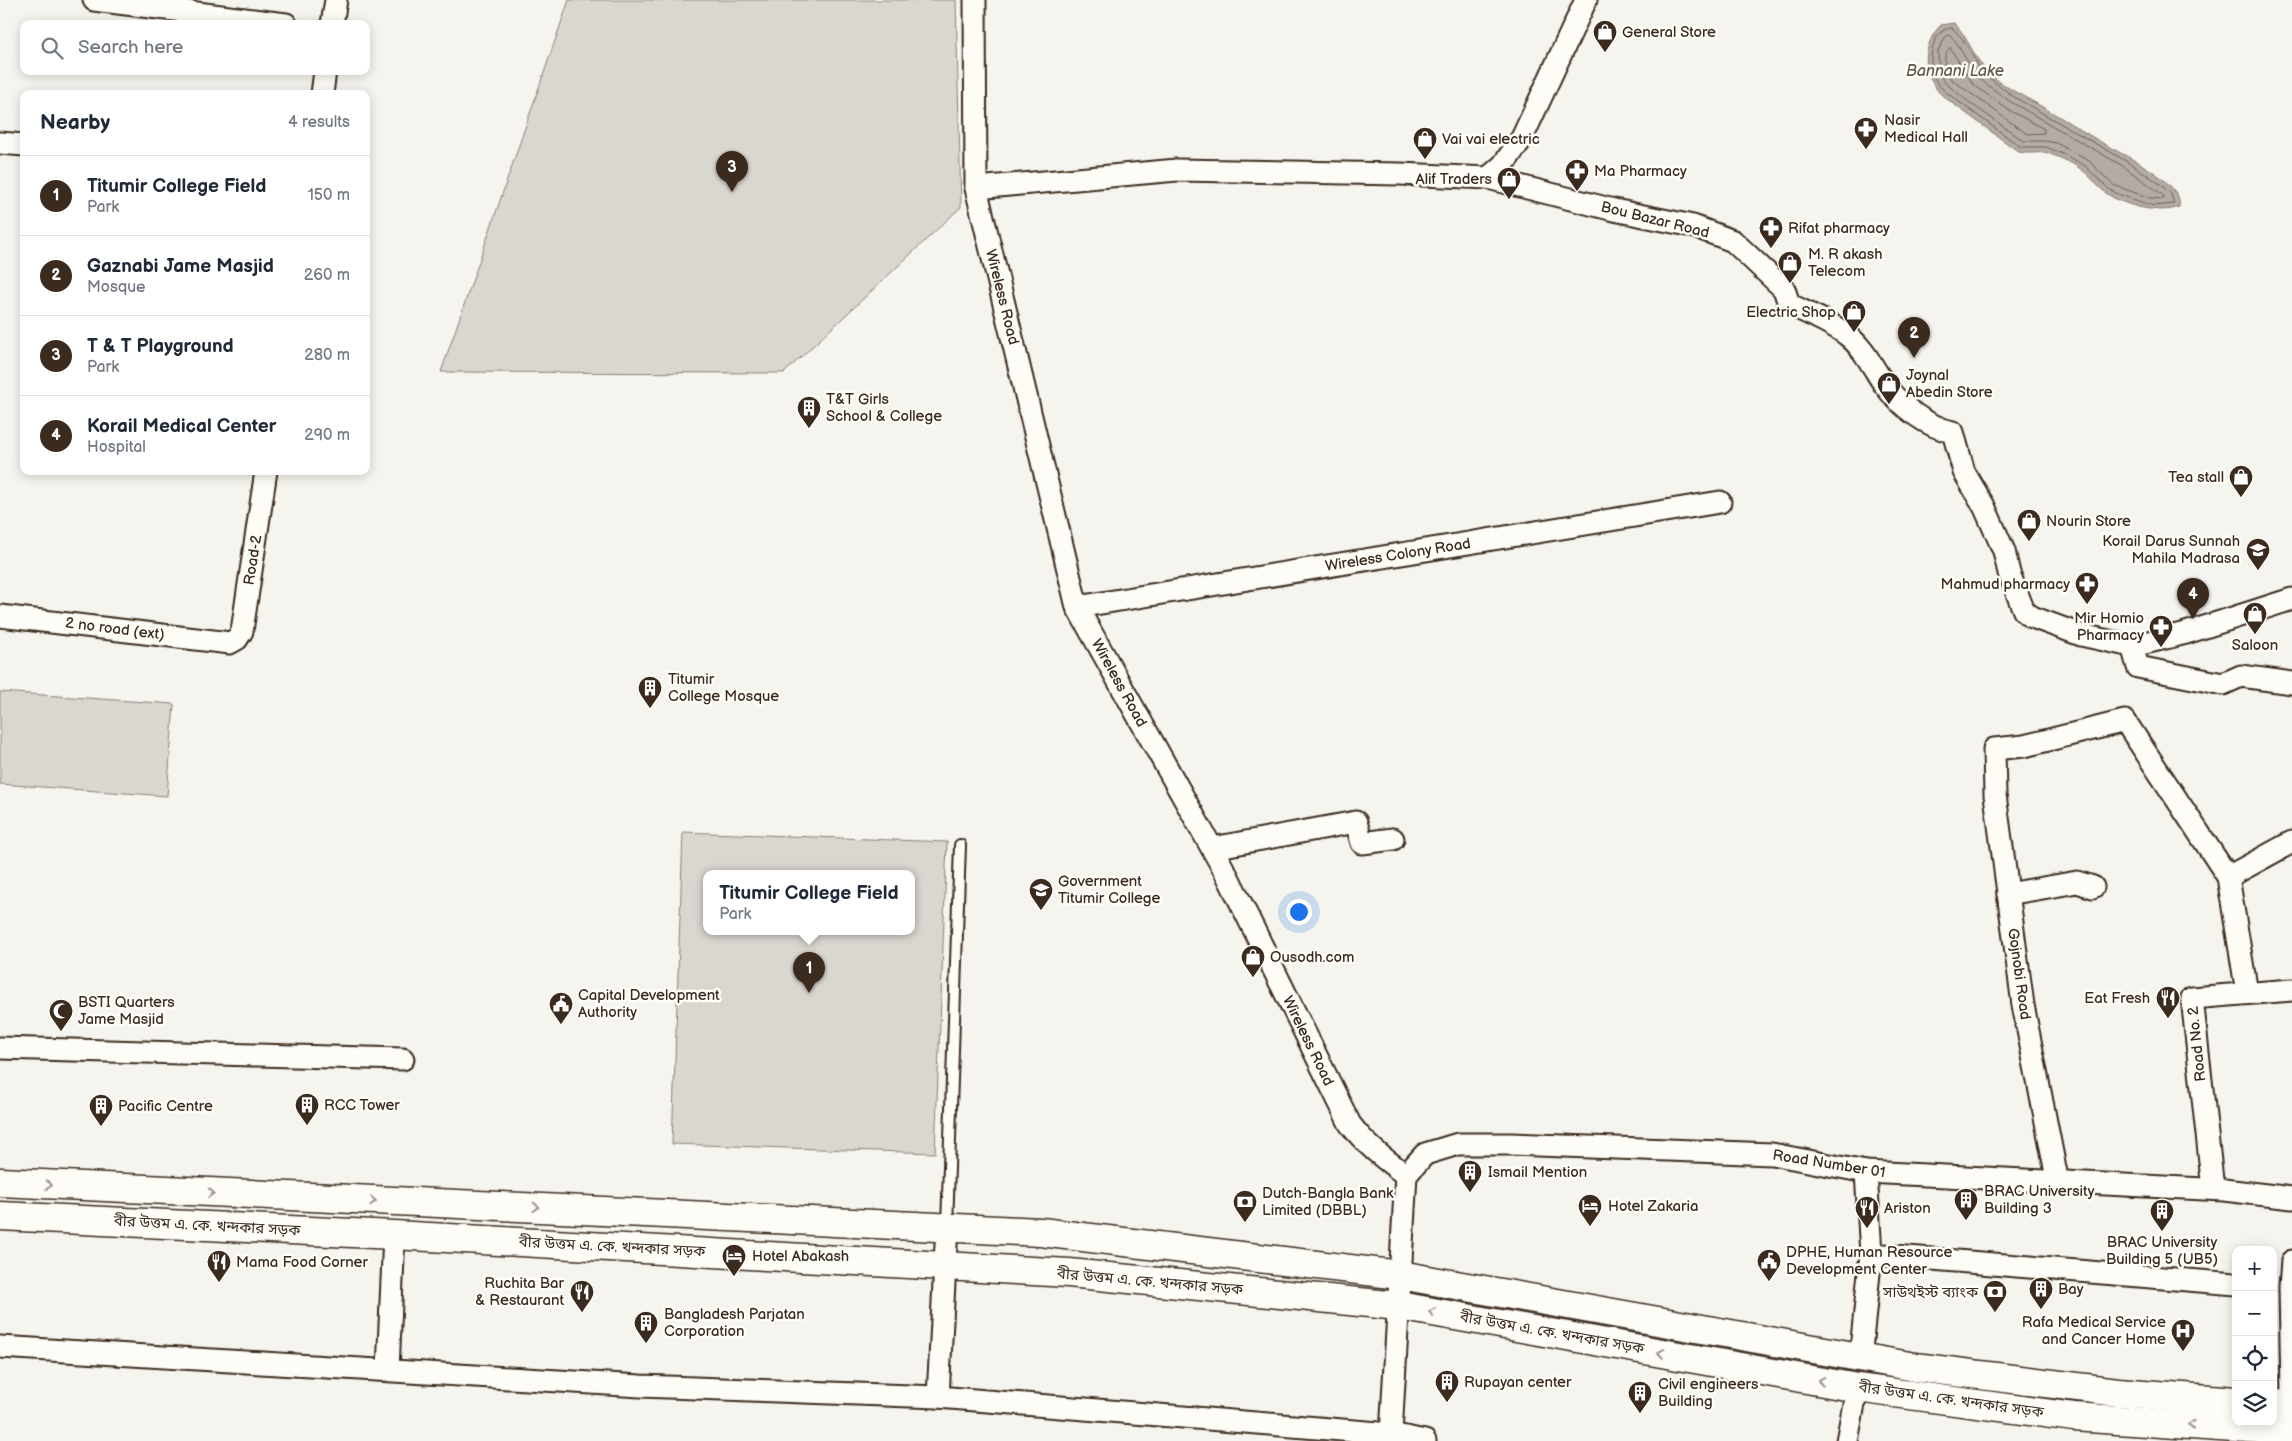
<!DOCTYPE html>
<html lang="en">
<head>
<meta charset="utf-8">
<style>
  :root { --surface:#fff; --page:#f6f6f7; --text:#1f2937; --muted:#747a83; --line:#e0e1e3; --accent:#3b2a1e }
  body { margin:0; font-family:"Balsamiq Sans","Noto Sans Bengali",sans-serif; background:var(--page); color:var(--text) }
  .controls { position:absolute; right:15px; bottom:15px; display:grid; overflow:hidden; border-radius:10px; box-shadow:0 2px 12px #0003 }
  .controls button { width:45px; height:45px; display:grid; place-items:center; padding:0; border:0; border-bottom:1px solid var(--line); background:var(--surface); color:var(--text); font:25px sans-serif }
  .you { position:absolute; left:1298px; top:911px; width:18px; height:18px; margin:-12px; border:4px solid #fff; border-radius:50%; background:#1a73e8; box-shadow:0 0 0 8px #1a73e833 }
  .badge { display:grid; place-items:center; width:32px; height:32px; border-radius:50%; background:var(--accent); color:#fff; font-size:16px; font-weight:700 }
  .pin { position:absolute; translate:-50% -41px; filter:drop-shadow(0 1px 2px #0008) }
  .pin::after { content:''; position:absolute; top:26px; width:18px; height:15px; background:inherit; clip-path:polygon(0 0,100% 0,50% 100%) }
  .popup { position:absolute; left:703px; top:870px; width:212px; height:65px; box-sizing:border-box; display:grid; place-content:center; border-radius:10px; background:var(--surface); filter:drop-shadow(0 1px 4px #0005); font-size:16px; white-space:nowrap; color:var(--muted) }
  .popup b { font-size:19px; color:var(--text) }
  .popup::after { content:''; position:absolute; left:50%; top:100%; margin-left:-10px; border:10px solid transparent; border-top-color:var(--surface) }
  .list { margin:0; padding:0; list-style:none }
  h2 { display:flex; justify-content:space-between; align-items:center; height:65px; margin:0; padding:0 20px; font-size:21px }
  h2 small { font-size:16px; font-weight:400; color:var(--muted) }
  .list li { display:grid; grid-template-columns:32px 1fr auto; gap:15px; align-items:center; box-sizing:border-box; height:80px; padding:0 20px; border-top:1px solid var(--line) }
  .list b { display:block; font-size:19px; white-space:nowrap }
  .list p { margin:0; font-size:16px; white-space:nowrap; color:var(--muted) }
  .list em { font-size:16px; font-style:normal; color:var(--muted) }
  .icon { flex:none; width:28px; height:28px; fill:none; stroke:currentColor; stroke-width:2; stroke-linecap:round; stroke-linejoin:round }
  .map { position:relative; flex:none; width:2292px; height:1441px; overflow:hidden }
  .search { position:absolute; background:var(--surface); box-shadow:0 2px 12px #0003; left:20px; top:20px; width:350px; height:55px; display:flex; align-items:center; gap:12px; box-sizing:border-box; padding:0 18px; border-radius:10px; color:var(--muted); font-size:19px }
  .panel { position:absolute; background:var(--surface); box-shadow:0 2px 12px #0003; left:20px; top:90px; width:350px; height:385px; border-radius:10px }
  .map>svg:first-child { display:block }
  .green { fill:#dad6d0; stroke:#8a8077; fill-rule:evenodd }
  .water { fill:#b4aca4; stroke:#84786e }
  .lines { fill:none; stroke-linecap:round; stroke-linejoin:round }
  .shore { stroke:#6b5e54; stroke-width:1 }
  .service-casing { stroke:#3b2a1e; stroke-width:14 }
  .minor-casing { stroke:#3b2a1e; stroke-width:25 }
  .primary-casing { stroke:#3b2a1e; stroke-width:31 }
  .service { stroke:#fdfcf7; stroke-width:10 }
  .minor { stroke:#fdfcf7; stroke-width:21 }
  .primary { stroke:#fdfcf7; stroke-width:28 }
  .oneway { stroke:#9c938a }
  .labels { text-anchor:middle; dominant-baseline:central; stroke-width:5; stroke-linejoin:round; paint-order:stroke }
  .poi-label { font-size:15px; fill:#3b2a1e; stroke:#fdfcf7; text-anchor:start }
  .street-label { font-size:15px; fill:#3b2a1e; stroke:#fdfcf7 }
  .water-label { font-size:16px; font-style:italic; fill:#65584d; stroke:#fdfcf7 }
</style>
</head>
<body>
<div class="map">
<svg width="2292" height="1441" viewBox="0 0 2292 1441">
  <rect width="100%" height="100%" fill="#f5f4ee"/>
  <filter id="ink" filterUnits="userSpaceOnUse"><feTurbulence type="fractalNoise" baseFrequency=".02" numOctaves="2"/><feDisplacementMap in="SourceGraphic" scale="10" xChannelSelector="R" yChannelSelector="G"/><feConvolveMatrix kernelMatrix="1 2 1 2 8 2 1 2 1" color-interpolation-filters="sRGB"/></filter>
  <g filter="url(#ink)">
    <g class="green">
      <polygon points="569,0 956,0 961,207 784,373 441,372"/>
      <polygon points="0,692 174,704 167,796 0,784"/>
      <path d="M683,832L947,842L935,1153L672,1144ZM706,874H912V932H706Z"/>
    </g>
    <path class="water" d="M1954,23C1968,37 1973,56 1986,70C2002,87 2026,97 2046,109C2069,122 2091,137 2115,150C2132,159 2184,184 2179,207C2159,215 2122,205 2106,193C2099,188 2095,182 2089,176C2079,166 2066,160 2053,155C2042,150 2031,155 2019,152L1944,97C1922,78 1920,46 1941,25Z"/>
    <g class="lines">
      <g class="shore">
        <path d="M1952,28L1962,38L1983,73L2014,97L2126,161L2159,183L2171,194L2174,204L2154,206L2120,195L2109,189L2085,166L2067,156L2046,147H2021L1947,93C1941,88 1935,82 1933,74C1928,59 1932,28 1952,28Z"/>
        <polygon points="1950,35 1956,42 1976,76 1990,87 2011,102 2123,166 2164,196 2164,199 2150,198 2113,185 2089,161 2056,143 2046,141 2024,141 1970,103 1945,83 1939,74 1938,51 1946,36"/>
        <path d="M1950,48L1973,84L2007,109L2044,129V133L2027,134L1951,79C1945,70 1941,55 1950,48Z"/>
      </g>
      <defs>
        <polyline id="service" points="947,1226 960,845"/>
        <g id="minor">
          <polyline points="94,0 286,24"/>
          <path d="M975,0L976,188L1077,607L1228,877L1350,1124C1366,1145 1384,1159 1406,1175L1391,1434L1425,1441"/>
          <polyline points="332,24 336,0"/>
          <polyline points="322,94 325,71"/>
          <polyline points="0,143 24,145"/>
          <path d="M1488,178L1614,210L1693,226L1733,241L1784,289L1789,304C1808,314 1831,322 1847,335C1864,348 1873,368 1884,384C1900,406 1927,427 1953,432L1964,472L1984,506L2004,551L2009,573L2024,611L2032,617L2081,635L2132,646L2186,633L2292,599"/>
          <polyline points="976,188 1177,170 1400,174 1488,178 1503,165 1522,138 1586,0"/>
          <polyline points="1077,607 1720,502"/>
          <polyline points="0,616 230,643 237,639 242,631 266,471"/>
          <polyline points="2132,646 2138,667 2223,684 2241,676 2292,683"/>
          <polyline points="1212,848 1356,822 1362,843 1393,839"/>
          <polyline points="2228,877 2292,842"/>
          <polyline points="2008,894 2077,882 2093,887"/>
          <polyline points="0,1048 403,1059"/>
          <polyline points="1406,1175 1425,1154 1458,1144 1510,1144 1772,1154 1866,1172 2224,1190 2292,1198"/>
          <polyline points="2058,1183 2023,1005 1995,795 1994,749 2024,746 2125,721 2228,877 2247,993"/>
          <polyline points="2213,1189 2192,998 2292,990"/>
          <polyline points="1871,1254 2236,1284"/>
          <polyline points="2292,1261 2290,1288 2292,1392"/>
          <polyline points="0,1347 640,1386 938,1397 1391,1434 1391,1441"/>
          <polyline points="1860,1359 1871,1254 1866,1172"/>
          <polyline points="388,1370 394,1235"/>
          <polyline points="938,1397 947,1226"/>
          <polyline points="1847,1441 1857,1388"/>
        </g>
        <g id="primary">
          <polyline points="0,1182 1041,1232 1400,1275 1915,1367 2118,1392 2236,1401"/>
          <polyline points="0,1216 394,1235 1069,1273 1399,1306 1857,1388 2074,1417 2292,1432"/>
          <polyline points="2273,1404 2292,1405"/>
        </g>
      </defs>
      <use href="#service" class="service-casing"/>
      <use href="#minor" class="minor-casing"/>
      <use href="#primary" class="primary-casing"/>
      <use href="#service" class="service"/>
      <use href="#minor" class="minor"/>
      <use href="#primary" class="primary"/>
    </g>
    <defs><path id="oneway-chevron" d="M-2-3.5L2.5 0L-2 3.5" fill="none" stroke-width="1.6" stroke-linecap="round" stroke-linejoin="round" transform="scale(1.25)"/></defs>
    <g class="oneway">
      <use href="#oneway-chevron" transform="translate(49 1185) rotate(3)"/>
      <use href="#oneway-chevron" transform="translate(211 1193) rotate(3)"/>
      <use href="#oneway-chevron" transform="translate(373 1201) rotate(3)"/>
      <use href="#oneway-chevron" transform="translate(536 1207) rotate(2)"/>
      <use href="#oneway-chevron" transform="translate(1432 1312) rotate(-170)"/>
      <use href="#oneway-chevron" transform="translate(1661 1353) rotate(-170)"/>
      <use href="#oneway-chevron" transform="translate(1821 1381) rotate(-170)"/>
      <use href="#oneway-chevron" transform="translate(2191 1425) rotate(-176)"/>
    </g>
  </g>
  <defs>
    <symbol id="shop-pin" viewBox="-11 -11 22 30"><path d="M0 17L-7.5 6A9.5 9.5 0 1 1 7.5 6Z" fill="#3b2a1e" stroke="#fdfcf7"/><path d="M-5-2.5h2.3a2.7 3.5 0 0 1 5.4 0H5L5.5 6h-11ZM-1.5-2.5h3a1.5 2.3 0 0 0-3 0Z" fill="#fff"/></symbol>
    <symbol id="pharmacy-pin" viewBox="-11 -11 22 30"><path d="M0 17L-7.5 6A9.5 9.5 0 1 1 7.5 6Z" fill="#3b2a1e" stroke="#fdfcf7"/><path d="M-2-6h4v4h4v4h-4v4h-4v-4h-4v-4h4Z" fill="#fff"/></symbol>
    <symbol id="building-pin" viewBox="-11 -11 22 30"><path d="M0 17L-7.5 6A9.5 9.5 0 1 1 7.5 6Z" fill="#3b2a1e" stroke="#fdfcf7"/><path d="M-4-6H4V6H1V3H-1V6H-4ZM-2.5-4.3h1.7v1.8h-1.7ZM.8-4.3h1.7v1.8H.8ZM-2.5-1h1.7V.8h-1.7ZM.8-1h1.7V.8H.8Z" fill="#fff"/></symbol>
    <symbol id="school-pin" viewBox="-11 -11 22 30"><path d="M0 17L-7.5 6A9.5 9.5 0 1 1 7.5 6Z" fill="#3b2a1e" stroke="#fdfcf7"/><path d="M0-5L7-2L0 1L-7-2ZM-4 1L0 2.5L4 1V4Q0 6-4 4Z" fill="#fff"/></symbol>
    <symbol id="university-pin" viewBox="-11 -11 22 30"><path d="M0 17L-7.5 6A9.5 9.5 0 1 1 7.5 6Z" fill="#3b2a1e" stroke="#fdfcf7"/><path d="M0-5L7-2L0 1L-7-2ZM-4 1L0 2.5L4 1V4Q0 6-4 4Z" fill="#fff"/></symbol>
    <symbol id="restaurant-pin" viewBox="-11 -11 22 30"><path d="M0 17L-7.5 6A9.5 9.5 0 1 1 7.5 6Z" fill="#3b2a1e" stroke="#fdfcf7"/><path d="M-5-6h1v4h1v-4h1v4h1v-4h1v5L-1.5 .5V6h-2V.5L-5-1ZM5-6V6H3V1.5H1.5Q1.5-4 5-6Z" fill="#fff"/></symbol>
    <symbol id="civic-pin" viewBox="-11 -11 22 30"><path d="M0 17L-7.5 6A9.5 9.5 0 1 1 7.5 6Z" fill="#3b2a1e" stroke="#fdfcf7"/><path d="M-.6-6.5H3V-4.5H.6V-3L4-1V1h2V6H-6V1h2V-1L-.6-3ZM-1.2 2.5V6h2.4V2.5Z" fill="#fff"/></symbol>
    <symbol id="mosque-pin" viewBox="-11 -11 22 30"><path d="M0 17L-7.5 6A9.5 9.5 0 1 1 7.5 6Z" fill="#3b2a1e" stroke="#fdfcf7"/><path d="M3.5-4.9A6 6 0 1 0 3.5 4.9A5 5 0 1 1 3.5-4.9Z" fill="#fff"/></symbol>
    <symbol id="bank-pin" viewBox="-11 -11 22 30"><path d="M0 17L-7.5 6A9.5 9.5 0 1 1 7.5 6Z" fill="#3b2a1e" stroke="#fdfcf7"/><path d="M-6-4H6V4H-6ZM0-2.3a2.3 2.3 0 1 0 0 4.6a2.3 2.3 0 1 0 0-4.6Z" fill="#fff"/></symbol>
    <symbol id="hotel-pin" viewBox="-11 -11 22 30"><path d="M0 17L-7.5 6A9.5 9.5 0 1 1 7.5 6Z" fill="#3b2a1e" stroke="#fdfcf7"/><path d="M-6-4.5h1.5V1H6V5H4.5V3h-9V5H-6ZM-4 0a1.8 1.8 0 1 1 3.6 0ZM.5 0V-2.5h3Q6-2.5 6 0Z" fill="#fff"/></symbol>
    <symbol id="hospital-pin" viewBox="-11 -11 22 30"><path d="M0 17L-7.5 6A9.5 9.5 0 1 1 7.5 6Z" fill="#3b2a1e" stroke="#fdfcf7"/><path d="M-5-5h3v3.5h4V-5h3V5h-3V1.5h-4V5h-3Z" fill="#fff"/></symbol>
  </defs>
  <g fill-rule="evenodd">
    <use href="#shop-pin" x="1591" y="18" width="28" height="38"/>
    <use href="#pharmacy-pin" x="1852" y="115" width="28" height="38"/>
    <use href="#shop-pin" x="1411" y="125" width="28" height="38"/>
    <use href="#pharmacy-pin" x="1563" y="157" width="28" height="38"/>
    <use href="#shop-pin" x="1495" y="165" width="28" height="38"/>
    <use href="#pharmacy-pin" x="1757" y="214" width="28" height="38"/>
    <use href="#shop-pin" x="1776" y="249" width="28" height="38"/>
    <use href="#shop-pin" x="1840" y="298" width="28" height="38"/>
    <use href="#shop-pin" x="1875" y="370" width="28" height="38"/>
    <use href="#building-pin" x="795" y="394" width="28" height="38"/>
    <use href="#shop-pin" x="2227" y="463" width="28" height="38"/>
    <use href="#shop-pin" x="2015" y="507" width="28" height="38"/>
    <use href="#school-pin" x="2244" y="536" width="28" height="38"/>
    <use href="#pharmacy-pin" x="2073" y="570" width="28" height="38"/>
    <use href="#shop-pin" x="2241" y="600" width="28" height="38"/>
    <use href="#pharmacy-pin" x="2147" y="613" width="28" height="38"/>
    <use href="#building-pin" x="636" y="674" width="28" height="38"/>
    <use href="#university-pin" x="1027" y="876" width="28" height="38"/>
    <use href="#shop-pin" x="1239" y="943" width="28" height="38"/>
    <use href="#restaurant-pin" x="2154" y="984" width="28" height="38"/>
    <use href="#civic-pin" x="547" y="990" width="28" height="38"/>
    <use href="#mosque-pin" x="47" y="997" width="28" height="38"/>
    <use href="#building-pin" x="293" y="1091" width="28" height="38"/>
    <use href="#building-pin" x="87" y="1092" width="28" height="38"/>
    <use href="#building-pin" x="1456" y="1158" width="28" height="38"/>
    <use href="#building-pin" x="1952" y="1186" width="28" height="38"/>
    <use href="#bank-pin" x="1231" y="1188" width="28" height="38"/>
    <use href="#hotel-pin" x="1576" y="1192" width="28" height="38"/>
    <use href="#restaurant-pin" x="1853" y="1194" width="28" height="38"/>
    <use href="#building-pin" x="2148" y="1197" width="28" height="38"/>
    <use href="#hotel-pin" x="720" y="1242" width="28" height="38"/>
    <use href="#civic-pin" x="1755" y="1247" width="28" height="38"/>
    <use href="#restaurant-pin" x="205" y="1248" width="28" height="38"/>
    <use href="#building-pin" x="2027" y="1275" width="28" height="38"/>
    <use href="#restaurant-pin" x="568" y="1278" width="28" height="38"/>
    <use href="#bank-pin" x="1981" y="1278" width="28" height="38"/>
    <use href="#building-pin" x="632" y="1309" width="28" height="38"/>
    <use href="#hospital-pin" x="2169" y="1317" width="28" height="38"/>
    <use href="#building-pin" x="1433" y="1368" width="28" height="38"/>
    <use href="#building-pin" x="1626" y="1379" width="28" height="38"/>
  </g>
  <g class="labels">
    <g class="poi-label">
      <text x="1622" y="32">General Store</text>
      <text x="1884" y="120">Nasir<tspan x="1884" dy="17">Medical Hall</tspan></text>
      <text x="1442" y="139">Vai vai electric</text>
      <text x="1594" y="171">Ma Pharmacy</text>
      <text x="1492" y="179" text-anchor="end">Alif Traders</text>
      <text x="1788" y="228">Rifat pharmacy</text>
      <text x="1808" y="254">M. R akash<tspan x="1808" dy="17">Telecom</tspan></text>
      <text x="1836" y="312" text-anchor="end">Electric Shop</text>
      <text x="1906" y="375">Joynal<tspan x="1906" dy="17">Abedin Store</tspan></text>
      <text x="826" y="399">T&amp;T Girls<tspan x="826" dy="17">School &amp; College</tspan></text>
      <text x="2224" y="477" text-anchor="end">Tea stall</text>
      <text x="2046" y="521">Nourin Store</text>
      <text x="2240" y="541" text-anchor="end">Korail Darus Sunnah<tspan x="2240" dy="17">Mahila Madrasa</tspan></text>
      <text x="2070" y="584" text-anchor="end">Mahmud pharmacy</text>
      <text x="2144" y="618" text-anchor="end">Mir Homio<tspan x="2144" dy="17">Pharmacy</tspan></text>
      <text x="2255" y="645" text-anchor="middle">Saloon</text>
      <text x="668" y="679">Titumir<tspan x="668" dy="17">College Mosque</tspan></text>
      <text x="1058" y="881">Government<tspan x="1058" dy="17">Titumir College</tspan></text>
      <text x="1270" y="957">Ousodh.com</text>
      <text x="578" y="995">Capital Development<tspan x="578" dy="17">Authority</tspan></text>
      <text x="2150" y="998" text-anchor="end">Eat Fresh</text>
      <text x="78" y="1002">BSTI Quarters<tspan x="78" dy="17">Jame Masjid</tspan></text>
      <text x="324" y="1105">RCC Tower</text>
      <text x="118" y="1106">Pacific Centre</text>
      <text x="1488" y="1172">Ismail Mention</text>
      <text x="1984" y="1191">BRAC University<tspan x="1984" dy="17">Building 3</tspan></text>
      <text x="1262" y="1193">Dutch-Bangla Bank<tspan x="1262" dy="17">Limited (DBBL)</tspan></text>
      <text x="1608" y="1206">Hotel Zakaria</text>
      <text x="1884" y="1208">Ariston</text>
      <text x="2162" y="1242" text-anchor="middle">BRAC University<tspan x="2162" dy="17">Building 5 (UB5)</tspan></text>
      <text x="1786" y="1252">DPHE, Human Resource<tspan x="1786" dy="17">Development Center</tspan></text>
      <text x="752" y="1256">Hotel Abakash</text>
      <text x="236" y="1262">Mama Food Corner</text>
      <text x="564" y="1283" text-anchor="end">Ruchita Bar<tspan x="564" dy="17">&amp; Restaurant</tspan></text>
      <text x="2058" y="1289">Bay</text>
      <text x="1978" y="1292" text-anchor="end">সাউথইস্ট ব্যাংক</text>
      <text x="664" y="1314">Bangladesh Parjatan<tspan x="664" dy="17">Corporation</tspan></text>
      <text x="2166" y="1322" text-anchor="end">Rafa Medical Service<tspan x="2166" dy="17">and Cancer Home</tspan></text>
      <text x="1464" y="1382">Rupayan center</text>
      <text x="1658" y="1384">Civil engineers<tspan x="1658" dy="17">Building</tspan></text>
    </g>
    <g class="street-label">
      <text transform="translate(1655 220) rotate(14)">Bou Bazar Road</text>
      <text transform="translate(1002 297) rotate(76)">Wireless Road</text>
      <text transform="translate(1398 555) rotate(-9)">Wireless Colony Road</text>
      <text transform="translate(253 560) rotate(-81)">Road-2</text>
      <text transform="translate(115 629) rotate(7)">2 no road (ext)</text>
      <text transform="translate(1119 683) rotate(61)">Wireless Road</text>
      <text transform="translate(2019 974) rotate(82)">Gojnobi Road</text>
      <text transform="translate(1308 1041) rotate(64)">Wireless Road</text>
      <text transform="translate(2197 1044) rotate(-96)">Road No. 2</text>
      <text transform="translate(1829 1164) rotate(9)">Road Number 01</text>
      <text transform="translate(207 1226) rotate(3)">বীর উত্তম এ. কে. খন্দকার সড়ক</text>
      <text transform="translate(612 1247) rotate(3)">বীর উত্তম এ. কে. খন্দকার সড়ক</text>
      <text transform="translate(1150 1282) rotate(5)">বীর উত্তম এ. কে. খন্দকার সড়ক</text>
      <text transform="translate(1552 1333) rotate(10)">বীর উত্তম এ. কে. খন্দকার সড়ক</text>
      <text transform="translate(1951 1400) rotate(8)">বীর উত্তম এ. কে. খন্দকার সড়ক</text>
    </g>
    <g class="water-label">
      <text x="1955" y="71">Bannani Lake</text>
    </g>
  </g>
</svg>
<div class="controls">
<button>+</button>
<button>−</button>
<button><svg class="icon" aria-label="locate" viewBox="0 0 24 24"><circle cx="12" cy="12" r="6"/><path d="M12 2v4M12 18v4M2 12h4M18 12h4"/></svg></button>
<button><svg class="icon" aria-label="layers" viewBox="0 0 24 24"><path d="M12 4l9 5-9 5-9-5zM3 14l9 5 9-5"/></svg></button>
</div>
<div class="you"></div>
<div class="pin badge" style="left:809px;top:993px">1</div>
<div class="popup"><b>Titumir College Field</b>Park</div>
<div class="pin badge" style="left:1914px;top:358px">2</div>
<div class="pin badge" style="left:732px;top:192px">3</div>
<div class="pin badge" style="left:2193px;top:619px">4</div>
<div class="search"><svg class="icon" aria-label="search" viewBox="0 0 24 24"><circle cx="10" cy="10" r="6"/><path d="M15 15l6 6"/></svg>Search here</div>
<section class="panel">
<h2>Nearby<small>4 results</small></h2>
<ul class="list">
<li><span class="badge">1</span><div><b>Titumir College Field</b><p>Park</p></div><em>150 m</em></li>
<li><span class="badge">2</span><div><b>Gaznabi Jame Masjid</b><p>Mosque</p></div><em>260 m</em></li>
<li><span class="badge">3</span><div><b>T &amp; T Playground</b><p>Park</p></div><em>280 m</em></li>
<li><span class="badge">4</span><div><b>Korail Medical Center</b><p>Hospital</p></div><em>290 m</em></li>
</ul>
</section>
</div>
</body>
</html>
